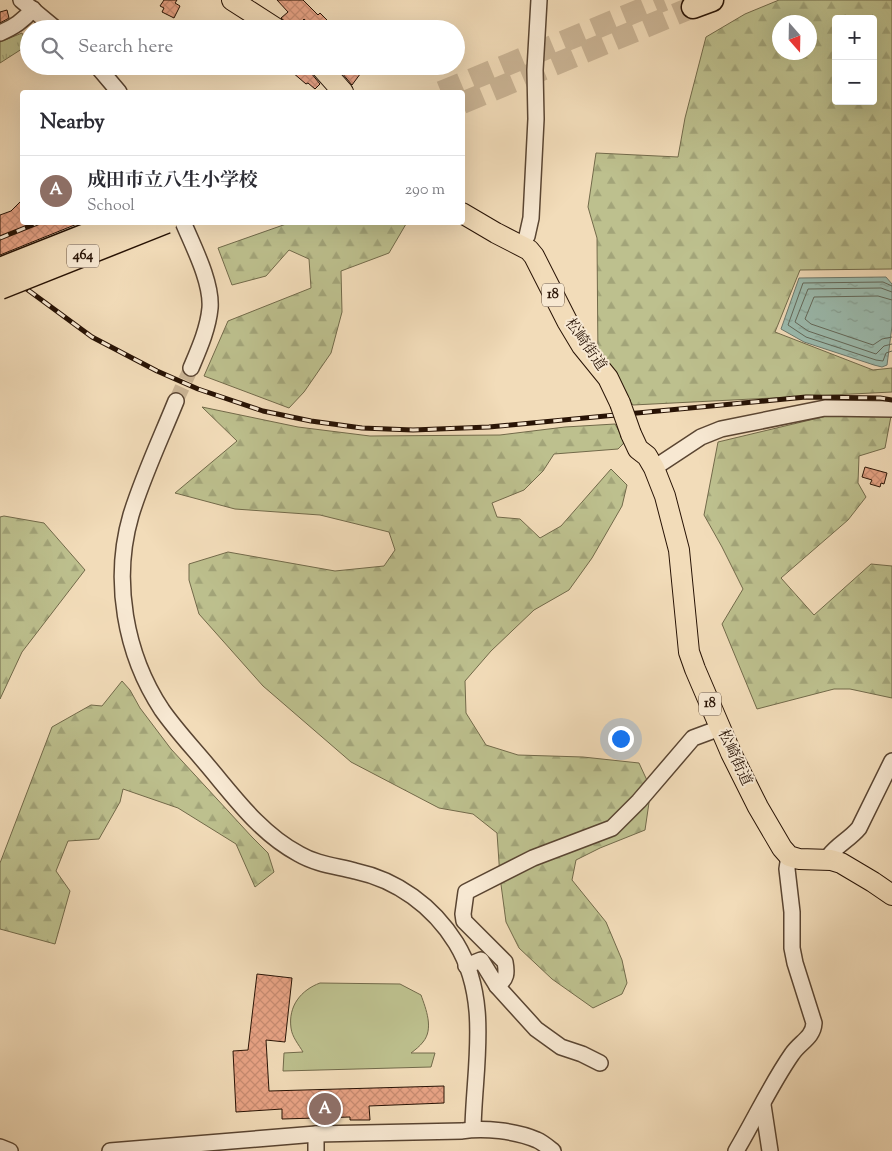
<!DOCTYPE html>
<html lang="en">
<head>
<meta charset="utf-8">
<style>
  :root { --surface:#fff; --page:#f7f7f7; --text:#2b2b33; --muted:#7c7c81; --line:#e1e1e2; --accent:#8f2418 }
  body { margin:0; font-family:"Sorts Mill Goudy","Noto Serif JP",serif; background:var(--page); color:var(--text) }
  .controls { position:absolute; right:15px; top:15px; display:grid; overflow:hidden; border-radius:5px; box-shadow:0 5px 20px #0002 }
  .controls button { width:45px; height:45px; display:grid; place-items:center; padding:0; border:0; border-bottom:1px solid var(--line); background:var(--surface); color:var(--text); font:25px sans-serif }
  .compass { position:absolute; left:772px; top:15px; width:45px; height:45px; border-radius:50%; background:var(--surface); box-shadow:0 5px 20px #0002; rotate:160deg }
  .you { position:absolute; left:620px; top:738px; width:18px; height:18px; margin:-12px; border:4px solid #fff; border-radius:50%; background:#1a73e8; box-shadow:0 0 0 8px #1a73e833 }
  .badge { display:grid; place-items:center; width:32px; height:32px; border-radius:50%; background:var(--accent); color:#fff; font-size:16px; font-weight:700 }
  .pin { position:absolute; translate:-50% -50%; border:2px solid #fff; box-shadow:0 1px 5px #0006 }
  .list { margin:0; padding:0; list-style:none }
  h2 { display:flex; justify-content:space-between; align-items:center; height:65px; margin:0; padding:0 20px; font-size:21px }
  h2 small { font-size:16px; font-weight:400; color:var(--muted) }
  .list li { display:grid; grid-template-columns:32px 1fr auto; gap:15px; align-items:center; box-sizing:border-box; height:70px; padding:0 20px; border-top:1px solid var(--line) }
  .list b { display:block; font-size:19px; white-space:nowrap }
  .list p { margin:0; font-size:16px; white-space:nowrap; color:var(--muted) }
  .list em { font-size:16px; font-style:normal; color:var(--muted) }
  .icon { flex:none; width:28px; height:28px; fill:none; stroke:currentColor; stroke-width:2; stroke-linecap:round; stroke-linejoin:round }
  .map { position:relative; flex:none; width:892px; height:1151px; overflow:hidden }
  .search { position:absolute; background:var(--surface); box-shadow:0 5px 20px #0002; left:20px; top:20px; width:445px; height:55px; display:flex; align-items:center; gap:12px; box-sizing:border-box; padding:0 18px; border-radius:28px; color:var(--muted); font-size:19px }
  .panel { position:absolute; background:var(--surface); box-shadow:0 5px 20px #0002; left:20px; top:90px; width:445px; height:135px; border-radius:5px }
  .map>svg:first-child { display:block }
  .grass { fill:url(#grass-tufts); stroke:#726a4a }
  .forest { fill:url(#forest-firs); stroke:#726a4a; fill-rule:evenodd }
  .pitch { fill:#bdc08e; stroke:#726a4a }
  .water { fill:url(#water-ripples); stroke:#6d786c }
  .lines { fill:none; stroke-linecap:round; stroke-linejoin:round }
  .shore { stroke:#62685a; stroke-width:1 }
  .building { fill:url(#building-cross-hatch); stroke:#281305 }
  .minor-tunnel { stroke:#cab495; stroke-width:15; stroke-dasharray:15 8; stroke-linecap:butt }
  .highway-tunnel { stroke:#cab495; stroke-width:22; stroke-dasharray:22 11; stroke-linecap:butt }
  .minor-casing { stroke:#5a4532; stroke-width:18 }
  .major-casing { stroke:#281305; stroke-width:22 }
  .highway-casing { stroke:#281305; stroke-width:25 }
  .minor { stroke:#f7e8d2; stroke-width:15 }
  .major { stroke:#f2dcb9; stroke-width:20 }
  .highway { stroke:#f2dcb9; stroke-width:22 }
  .rail-casing { stroke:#281305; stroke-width:5 }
  .rail { stroke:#f7e8d2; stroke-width:3; stroke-dasharray:9; stroke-linecap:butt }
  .major-bridge-casing { stroke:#281305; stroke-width:22; stroke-linecap:butt }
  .highway-bridge-casing { stroke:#281305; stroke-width:25; stroke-linecap:butt }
  .major-bridge { stroke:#f2dcb9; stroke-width:20 }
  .highway-bridge { stroke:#f2dcb9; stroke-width:22 }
  .labels { text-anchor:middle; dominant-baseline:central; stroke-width:4; stroke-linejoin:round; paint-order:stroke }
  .shield { fill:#f7e8d2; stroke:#665342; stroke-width:1 }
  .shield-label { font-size:14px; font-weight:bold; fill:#281305 }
  .street-label { font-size:15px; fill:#281305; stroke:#f7e8d2 }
</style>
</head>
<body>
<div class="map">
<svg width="892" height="1151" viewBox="0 0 892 1151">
  <defs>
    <pattern id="grass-tufts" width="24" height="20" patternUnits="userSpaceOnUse" patternTransform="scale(1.25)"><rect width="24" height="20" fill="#bdc08e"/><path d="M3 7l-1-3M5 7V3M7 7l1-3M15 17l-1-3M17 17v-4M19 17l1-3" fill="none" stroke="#a2a479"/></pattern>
    <pattern id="forest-firs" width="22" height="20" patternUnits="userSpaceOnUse" patternTransform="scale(1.25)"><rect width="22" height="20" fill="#bdc08e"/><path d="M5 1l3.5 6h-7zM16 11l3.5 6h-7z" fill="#a2a479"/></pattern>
    <pattern id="water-ripples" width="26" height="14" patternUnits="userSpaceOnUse" patternTransform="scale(1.25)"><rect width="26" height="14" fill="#9bbcb0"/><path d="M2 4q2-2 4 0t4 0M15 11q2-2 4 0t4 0" fill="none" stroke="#86a196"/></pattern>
    <pattern id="building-cross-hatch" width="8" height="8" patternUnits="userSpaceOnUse" patternTransform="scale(1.25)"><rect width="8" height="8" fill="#e9a486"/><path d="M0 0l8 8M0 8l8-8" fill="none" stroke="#c88c72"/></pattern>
  </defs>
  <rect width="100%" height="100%" fill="#f2dcb9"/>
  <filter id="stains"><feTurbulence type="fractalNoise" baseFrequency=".004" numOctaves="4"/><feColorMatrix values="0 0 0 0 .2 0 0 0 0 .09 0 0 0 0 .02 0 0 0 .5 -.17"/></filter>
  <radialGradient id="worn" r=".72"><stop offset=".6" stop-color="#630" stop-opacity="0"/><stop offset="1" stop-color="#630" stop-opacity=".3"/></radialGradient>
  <polygon class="grass" points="22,33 28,45 0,63 0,42"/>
  <g class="forest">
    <path d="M779,0H892V269L800,270L775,332L873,370L892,368V392L633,405L598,361L597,238L588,207L596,153L678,157L685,118L706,37L745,14ZM836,19H873V101H836ZM780,22H810V52H780Z"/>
    <polygon points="404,223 406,224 389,253 341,271 342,312 331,353 304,392 289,408 204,376 228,321 311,288 309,259 289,250 266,276 232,285 218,248 289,223"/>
    <polygon points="202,407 298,427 370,436 500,435 565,427 615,424 625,442 618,449 554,454 543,471 524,490 492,503 497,517 520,519 540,538 561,526 611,469 627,485 622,506 592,558 569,590 534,610 491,651 465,681 466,713 486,745 518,755 583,757 639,763 651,789 645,830 600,848 576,860 572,880 606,922 622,960 627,983 622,994 593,1008 552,979 519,948 506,922 500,877 497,833 473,814 439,808 351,762 263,686 199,614 189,580 189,564 228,552 335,571 384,566 395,550 389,532 320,515 235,509 175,493 237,441"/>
    <polygon points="831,415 891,416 885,448 859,456 858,483 866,497 848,520 781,578 814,615 871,564 892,566 892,698 850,689 834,689 757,709 722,624 743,589 722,547 704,515 718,442"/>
    <polygon points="4,516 44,523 85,570 22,652 0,699 0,517"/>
    <polygon points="122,681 130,690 140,708 171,749 252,837 268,853 274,872 255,887 236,844 178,808 123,789 120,802 99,839 68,841 56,871 70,891 55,944 0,929 0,863 52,727 91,705 102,706"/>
  </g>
  <path class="pitch" d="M320,983L400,984L421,995C426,1009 434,1029 423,1042C420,1046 415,1050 411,1053H435L431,1067L283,1071L284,1053L303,1052C299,1045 292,1037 291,1028C288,1006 301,990 320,983Z"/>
  <polygon class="water" points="886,277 892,284 892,326 887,365 882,367 874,365 804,342 781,329 799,278"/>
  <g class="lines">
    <g class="shore">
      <polyline points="892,286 883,282 803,283 788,325 806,337 876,360 883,361 886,353 892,351"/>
      <polyline points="892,292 881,288 808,289 795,322 808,331 876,354 884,346 892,344"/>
      <polyline points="892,300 878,296 814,297 805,319 811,324 873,345 882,339 892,337"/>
    </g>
  </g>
  <g class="building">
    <polygon points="164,0 177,0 175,3 180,6 174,18 162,12 164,8 160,6"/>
    <polygon points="277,0 303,0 318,15 320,13 336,29 315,29 304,19 294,29 290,29 287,23 281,18 288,12"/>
    <polygon points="7,10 9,18 0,23 0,12"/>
    <polygon points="285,66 308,66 311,73 320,84 315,89 308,83 306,84"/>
    <polygon points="336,66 366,66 352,85"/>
    <polygon points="22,200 22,222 82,222 0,255 0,215 11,211"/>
    <polygon points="865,467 887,473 884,484 881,483 880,487 870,484 872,480 862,477"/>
    <polygon points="257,974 292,978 285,1042 266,1040 269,1091 444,1086 444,1103 369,1106 370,1120 350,1120 350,1117 282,1119 282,1109 236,1112 233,1051 248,1050"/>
  </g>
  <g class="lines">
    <polyline class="minor-tunnel" points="176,401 191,368"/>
    <g class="highway-tunnel">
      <polyline points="441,92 664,0"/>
      <polyline points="462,103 693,7"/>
    </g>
    <defs>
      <g id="minor">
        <polyline points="21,0 56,29"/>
        <path d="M0,33C14,27 23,21 33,9"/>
        <polyline points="97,66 119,92"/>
        <path d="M183,222C193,246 212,282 210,308C208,329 199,349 191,368"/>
        <polyline points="522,245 527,236 531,218 536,119 535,70 539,0"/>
        <path d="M176,401C161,438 143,476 131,515C112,580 125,654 162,710C176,730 193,748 208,766C235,798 261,834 299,854C316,864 336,866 355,871C397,880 433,906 456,943C491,1000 474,1067 473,1129"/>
        <polyline points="654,468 701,437 721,429 825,408 892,409"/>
        <path d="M831,860L829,856C837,845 850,839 859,828L892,761"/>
        <polyline points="466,966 481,960 497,986 536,1029 561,1047 582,1054 600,1063"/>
        <path d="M497,986C507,979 507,973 505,962L464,921L463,914L466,892L533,858L612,828L639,801L693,738L720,728"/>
        <polyline points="763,1105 770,1151"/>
        <polyline points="0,1147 10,1151"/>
        <path d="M110,1151L316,1134L462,1131C483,1127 517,1131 537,1140C542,1142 548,1147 553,1151"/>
        <polyline points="316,1151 316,1134"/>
        <path d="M736,1151C755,1119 771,1084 792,1054C800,1042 813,1038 814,1023L795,963L792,948V912L787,869L789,856"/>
      </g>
      <g id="major">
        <polyline points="232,0 277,29"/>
        <polyline points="320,66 343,92"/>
        <polyline points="462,213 496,233 529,250 534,256 567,321 582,346 608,378 620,403"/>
        <polyline points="631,434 638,449 647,456 654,468 665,496 679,550 689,652 695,669 731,753 758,807 782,848 789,856 799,859 831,860 841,863 873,882 892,895"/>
      </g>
      <polyline id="highway" points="693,7 712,0"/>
    </defs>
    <use href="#minor" class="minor-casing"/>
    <use href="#major" class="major-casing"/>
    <use href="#highway" class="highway-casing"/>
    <use href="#minor" class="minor"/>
    <use href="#major" class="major"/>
    <use href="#highway" class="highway"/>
    <defs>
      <g id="rail">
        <polyline points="0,238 40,222"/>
        <polyline points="0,268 13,279 92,337 157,371 198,389 263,411 311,421 362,428 413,430 489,427 806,397 880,398 892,400"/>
      </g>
    </defs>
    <use href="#rail" class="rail-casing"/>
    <use href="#rail" class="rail"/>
    <defs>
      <polyline id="major-bridge" points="620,403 631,434"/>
      <g id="highway-bridge">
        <polyline points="0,269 119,222"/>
        <polyline points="0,288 166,222"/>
      </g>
    </defs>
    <use href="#major-bridge" class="major-bridge-casing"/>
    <use href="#highway-bridge" class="highway-bridge-casing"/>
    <use href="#major-bridge" class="major-bridge"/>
    <use href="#highway-bridge" class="highway-bridge"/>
  </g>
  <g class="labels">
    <g class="shield">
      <rect x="67" y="244.5" width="32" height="23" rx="4"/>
      <rect x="542" y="283.5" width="22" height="23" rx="4"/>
      <rect x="699" y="692.5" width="22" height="23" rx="4"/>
    </g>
    <g class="shield-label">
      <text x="83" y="256">464</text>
      <text x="553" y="295">18</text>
      <text x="710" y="704">18</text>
    </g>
    <g class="street-label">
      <text transform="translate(585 345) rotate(55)">松崎街道</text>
      <text transform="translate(734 758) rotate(65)">松崎街道</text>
    </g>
  </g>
  <rect width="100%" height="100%" filter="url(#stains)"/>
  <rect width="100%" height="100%" fill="url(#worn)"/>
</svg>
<div class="controls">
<button>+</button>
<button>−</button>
</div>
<svg class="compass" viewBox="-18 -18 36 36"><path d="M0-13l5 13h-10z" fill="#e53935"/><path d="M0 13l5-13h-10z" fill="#7c7c81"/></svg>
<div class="you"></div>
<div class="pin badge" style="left:325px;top:1109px;background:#8d6e63">A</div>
<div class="search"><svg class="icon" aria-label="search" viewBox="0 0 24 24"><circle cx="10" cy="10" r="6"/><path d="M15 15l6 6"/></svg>Search here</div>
<section class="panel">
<h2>Nearby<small></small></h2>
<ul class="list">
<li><span class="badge" style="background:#8d6e63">A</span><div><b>成田市立八生小学校</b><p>School</p></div><em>290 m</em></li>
</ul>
</section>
</div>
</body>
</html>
